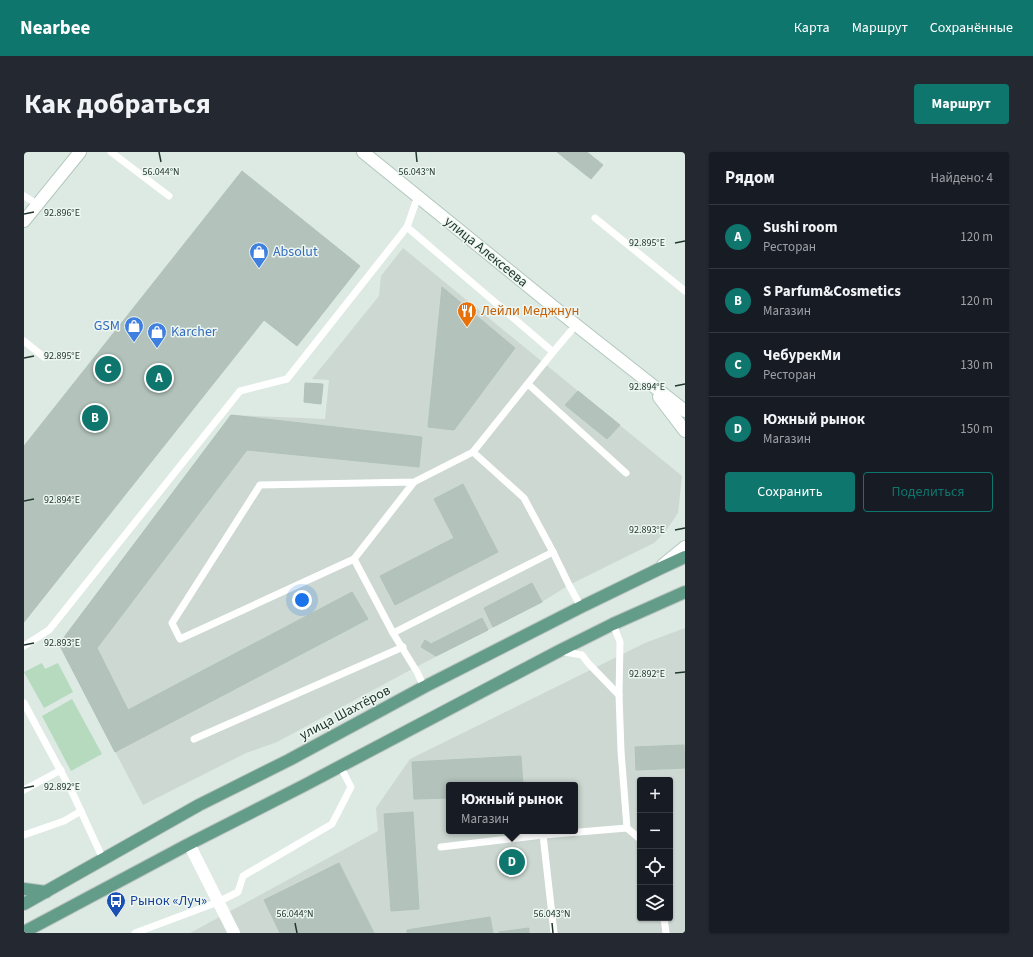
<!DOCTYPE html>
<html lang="ru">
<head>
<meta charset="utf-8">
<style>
  :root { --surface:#171b24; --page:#242831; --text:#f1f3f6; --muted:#9ea1a6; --line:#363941; --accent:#0f766e }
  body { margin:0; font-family:"Source Sans 3",sans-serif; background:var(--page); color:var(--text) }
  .controls { position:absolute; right:12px; bottom:12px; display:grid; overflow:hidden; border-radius:4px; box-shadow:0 1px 3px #0004 }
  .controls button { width:36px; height:36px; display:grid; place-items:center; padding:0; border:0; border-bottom:1px solid var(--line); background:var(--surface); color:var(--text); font:20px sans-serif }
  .you { position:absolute; left:278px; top:448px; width:14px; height:14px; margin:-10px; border:3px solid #fff; border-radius:50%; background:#1a73e8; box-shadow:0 0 0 6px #1a73e833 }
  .badge { display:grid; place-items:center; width:26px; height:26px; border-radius:50%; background:var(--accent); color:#fff; font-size:13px; font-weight:700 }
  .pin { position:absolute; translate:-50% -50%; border:2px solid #fff; box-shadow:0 1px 4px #0006 }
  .popup { position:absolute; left:422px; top:630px; width:132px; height:52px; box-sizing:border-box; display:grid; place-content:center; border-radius:4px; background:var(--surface); filter:drop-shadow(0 1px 3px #0005); font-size:13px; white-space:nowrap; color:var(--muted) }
  .popup b { font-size:15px; color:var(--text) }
  .popup::after { content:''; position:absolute; left:50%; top:100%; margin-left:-8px; border:8px solid transparent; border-top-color:var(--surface) }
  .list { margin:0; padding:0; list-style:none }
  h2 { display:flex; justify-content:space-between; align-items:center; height:52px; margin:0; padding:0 16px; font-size:17px }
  h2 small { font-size:13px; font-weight:400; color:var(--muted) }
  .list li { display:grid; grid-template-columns:26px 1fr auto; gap:12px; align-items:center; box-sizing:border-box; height:64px; padding:0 16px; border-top:1px solid var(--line) }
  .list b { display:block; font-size:15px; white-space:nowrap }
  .list p { margin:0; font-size:13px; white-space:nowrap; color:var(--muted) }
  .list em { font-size:13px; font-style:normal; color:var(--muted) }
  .actions { display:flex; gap:8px; padding:12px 16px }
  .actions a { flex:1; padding:9px 0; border:1px solid var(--accent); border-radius:4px; text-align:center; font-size:14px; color:var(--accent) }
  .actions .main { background:var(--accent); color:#fff }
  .icon { flex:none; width:22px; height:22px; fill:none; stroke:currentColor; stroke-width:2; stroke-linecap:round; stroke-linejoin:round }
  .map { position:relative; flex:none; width:661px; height:781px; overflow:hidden; border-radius:4px }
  header { display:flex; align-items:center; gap:24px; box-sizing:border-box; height:56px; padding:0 20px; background:var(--accent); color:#fff }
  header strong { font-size:19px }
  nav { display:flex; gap:22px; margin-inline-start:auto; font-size:14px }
  .intro { display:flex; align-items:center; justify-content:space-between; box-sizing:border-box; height:96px; padding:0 24px }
  h1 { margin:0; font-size:28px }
  .button { padding:10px 18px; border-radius:4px; background:var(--accent); color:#fff; font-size:14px; font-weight:700 }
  main { display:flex; gap:24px; padding:0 24px }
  aside { flex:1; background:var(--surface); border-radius:4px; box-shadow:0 1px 3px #0004 }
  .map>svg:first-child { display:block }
  .built { fill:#ccd8d1; fill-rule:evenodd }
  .green { fill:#b6dabd }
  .building { fill:#b3c3bb; stroke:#b0c2b9 }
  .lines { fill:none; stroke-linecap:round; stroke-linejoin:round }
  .secondary-casing { stroke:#b1c8be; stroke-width:14 }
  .primary-casing { stroke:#bcc3c1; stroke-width:14 }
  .lane { stroke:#fff; stroke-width:7 }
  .street { stroke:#fff; stroke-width:12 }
  .secondary { stroke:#fff; stroke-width:12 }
  .primary { stroke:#639d8a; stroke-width:12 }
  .ticks { fill:none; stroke:#20372f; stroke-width:1.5 }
  .labels { text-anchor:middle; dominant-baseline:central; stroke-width:3; stroke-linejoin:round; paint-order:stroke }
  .shop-label { font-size:14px; fill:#366cbe; stroke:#edf6f1; text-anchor:start }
  .street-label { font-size:14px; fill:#20372f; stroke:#edf6f1 }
  .food-label { font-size:14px; fill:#c56008; stroke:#edf6f1; text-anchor:start }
  .transit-label { font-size:14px; fill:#164399; stroke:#edf6f1; text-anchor:start }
  .ticks-label { font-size:10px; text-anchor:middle; fill:#20372f; stroke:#edf6f1; stroke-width:3; stroke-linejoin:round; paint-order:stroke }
</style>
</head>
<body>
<header>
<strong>Nearbee</strong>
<nav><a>Карта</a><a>Маршрут</a><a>Сохранённые</a></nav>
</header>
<div class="intro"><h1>Как добраться</h1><a class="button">Маршрут</a></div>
<main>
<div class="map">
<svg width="661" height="781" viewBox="0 0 661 781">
  <rect width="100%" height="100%" fill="#dde9e3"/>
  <g class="built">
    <polygon points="379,96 658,324 654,361 641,380 630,391 545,433 518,450 390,516 253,590 222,601 119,653 35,492 207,263 301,267 305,228 288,227 355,144 357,124"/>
    <path d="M661,476V781H166L354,679L352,656L386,607L621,491ZM616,628H646V766H616ZM425,633H551V679H425Z"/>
  </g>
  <g class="green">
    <polygon points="18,511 21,517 34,511 49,540 20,556 0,520"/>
    <polygon points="48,547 78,602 47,619 18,564"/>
  </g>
  <g class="building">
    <polygon points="533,0 563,0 579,13 567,27"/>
    <polygon points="218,19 336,114 273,194 240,168 0,470 0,294"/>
    <polygon points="418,135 491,196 430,278 404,275"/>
    <polygon points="281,231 299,232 297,252 280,250"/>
    <polygon points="554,239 596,273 583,287 541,253"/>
    <polygon points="207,263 398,285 395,315 223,298 73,496 104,558 328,440 344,467 91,600 35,492"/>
    <polygon points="439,332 474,400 371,453 356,424 430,386 410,347"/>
    <polygon points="508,431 518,450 469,475 460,456"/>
    <polygon points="458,466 464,478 412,504 397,495 401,488 407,492"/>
    <polygon points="660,593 661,616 612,618 611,595"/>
    <polygon points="497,604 499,633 425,633 425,646 390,647 388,610"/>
    <polygon points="389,660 395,757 367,759 360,662"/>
    <polygon points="315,711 350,781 256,781 240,748"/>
    <polygon points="466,765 469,781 383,781 383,778"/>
    <polygon points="505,776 505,781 475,781 475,780"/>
  </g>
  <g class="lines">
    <defs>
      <g id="secondary">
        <polyline points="339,0 552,173 661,259"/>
        <polyline points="0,69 56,0"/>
        <polyline points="635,245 661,279"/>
        <polyline points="639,413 661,395"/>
      </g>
      <g id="primary">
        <polyline points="0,737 22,740"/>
        <polyline points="0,752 175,653 265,608 400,535 557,455 635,417 661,405"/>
        <polyline points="0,780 165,692 279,634 535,499 589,472 661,440"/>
      </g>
    </defs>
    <use href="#secondary" class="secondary-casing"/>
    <use href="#primary" class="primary-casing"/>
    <g class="lane">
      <polyline points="87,0 145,44"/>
      <polyline points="0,44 13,52"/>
      <polyline points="394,44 383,75 529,200"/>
      <polyline points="571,66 661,139"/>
      <polyline points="0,189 20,205"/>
      <polyline points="504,232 602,321"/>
      <polyline points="449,300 500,346 529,400 545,433 557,455"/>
      <polyline points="390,330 236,333 148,471 156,487 330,407 390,330 449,300 529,200 552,173"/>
      <polyline points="330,407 369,481 393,520 400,535"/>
      <polyline points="589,472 596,490 595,543 597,599 603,676 616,687"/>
      <polyline points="369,481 529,400"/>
      <polyline points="0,494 25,478 216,239 263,227 383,75"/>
      <polyline points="535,499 558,503 564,511 595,543"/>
      <polyline points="0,551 49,642 79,707"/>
      <polyline points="170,587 379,495"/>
      <polyline points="0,638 37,618"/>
      <polyline points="0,683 40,669 57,659"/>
      <polyline points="519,683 530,781"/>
      <polyline points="417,695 519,683 603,676"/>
      <polyline points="640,766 642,781"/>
      <polyline points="111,781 194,750 214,740 219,724 308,672 327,635 316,614"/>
    </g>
    <polyline class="street" points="165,692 210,781"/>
    <use href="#secondary" class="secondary"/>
    <use href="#primary" class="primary"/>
  </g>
  <path class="ticks" d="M135,0L137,10M392,0L393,10M0,62L10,60M651,91L661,89M0,206L10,204M651,234L661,232M0,349L10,347M651,378L661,376M0,493L10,491M651,521L661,520M0,636L10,634M271,771L273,781M528,771L529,781"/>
  <defs>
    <symbol id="shop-pin" viewBox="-11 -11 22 30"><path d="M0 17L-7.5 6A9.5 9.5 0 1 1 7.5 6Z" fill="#3f7fe0" stroke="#edf6f1"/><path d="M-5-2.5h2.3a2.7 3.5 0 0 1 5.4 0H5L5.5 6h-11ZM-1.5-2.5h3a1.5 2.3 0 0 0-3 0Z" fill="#fff"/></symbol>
    <symbol id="restaurant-pin" viewBox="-11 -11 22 30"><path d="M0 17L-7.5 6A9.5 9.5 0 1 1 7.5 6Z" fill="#e8710a" stroke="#edf6f1"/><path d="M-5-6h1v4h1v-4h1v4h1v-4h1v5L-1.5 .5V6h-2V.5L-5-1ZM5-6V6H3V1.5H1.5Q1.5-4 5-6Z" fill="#fff"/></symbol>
    <symbol id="bus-pin" viewBox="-11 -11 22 30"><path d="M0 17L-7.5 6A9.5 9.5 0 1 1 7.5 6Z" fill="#1a4fb4" stroke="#edf6f1"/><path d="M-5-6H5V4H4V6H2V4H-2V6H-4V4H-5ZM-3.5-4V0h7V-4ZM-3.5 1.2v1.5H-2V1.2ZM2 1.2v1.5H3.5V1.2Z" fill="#fff"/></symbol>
  </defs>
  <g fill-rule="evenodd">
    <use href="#shop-pin" x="224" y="89" width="22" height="30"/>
    <use href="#restaurant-pin" x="432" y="148" width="22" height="30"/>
    <use href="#shop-pin" x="99" y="163" width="22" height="30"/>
    <use href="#shop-pin" x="122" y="169" width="22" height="30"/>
    <use href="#bus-pin" x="81" y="738" width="22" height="30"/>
  </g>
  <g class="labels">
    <g class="shop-label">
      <text x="249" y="100">Absolut</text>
      <text x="96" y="174" text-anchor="end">GSM</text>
      <text x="147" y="180">Karcher</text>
    </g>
    <g class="street-label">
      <text transform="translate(462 100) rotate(39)">улица Алексеева</text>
      <text transform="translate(321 561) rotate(-28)">улица Шахтёров</text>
    </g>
    <g class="food-label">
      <text x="457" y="159">Лейли Меджнун</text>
    </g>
    <g class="transit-label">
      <text x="106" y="749">Рынок «Луч»</text>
    </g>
  </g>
  <g class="ticks-label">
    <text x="137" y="23">56.044°N</text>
    <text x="393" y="23">56.043°N</text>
    <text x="38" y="64">92.896°E</text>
    <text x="623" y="94">92.895°E</text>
    <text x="38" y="207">92.895°E</text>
    <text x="623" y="238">92.894°E</text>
    <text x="38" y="351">92.894°E</text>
    <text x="623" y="381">92.893°E</text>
    <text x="38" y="494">92.893°E</text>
    <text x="623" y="525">92.892°E</text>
    <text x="38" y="638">92.892°E</text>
    <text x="271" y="765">56.044°N</text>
    <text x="528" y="765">56.043°N</text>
  </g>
</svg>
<div class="controls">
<button>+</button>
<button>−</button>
<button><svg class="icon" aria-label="locate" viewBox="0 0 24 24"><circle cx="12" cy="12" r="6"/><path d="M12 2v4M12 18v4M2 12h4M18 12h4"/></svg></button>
<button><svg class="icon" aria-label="layers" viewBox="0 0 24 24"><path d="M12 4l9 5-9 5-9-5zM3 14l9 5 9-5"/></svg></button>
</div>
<div class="you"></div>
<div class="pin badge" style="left:135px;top:226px">A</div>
<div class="pin badge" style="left:71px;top:266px">B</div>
<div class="pin badge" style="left:84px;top:217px">C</div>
<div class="pin badge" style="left:488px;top:710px">D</div>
<div class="popup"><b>Южный рынок</b>Магазин</div>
</div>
<aside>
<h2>Рядом<small>Найдено: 4</small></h2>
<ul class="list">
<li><span class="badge">A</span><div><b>Sushi room</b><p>Ресторан</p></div><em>120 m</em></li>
<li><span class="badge">B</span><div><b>S Parfum&amp;Cosmetics</b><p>Магазин</p></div><em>120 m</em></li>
<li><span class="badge">C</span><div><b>ЧебурекМи</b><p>Ресторан</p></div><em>130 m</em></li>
<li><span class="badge">D</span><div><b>Южный рынок</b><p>Магазин</p></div><em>150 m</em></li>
</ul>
<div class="actions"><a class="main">Сохранить</a><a>Поделиться</a></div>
</aside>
</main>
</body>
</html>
